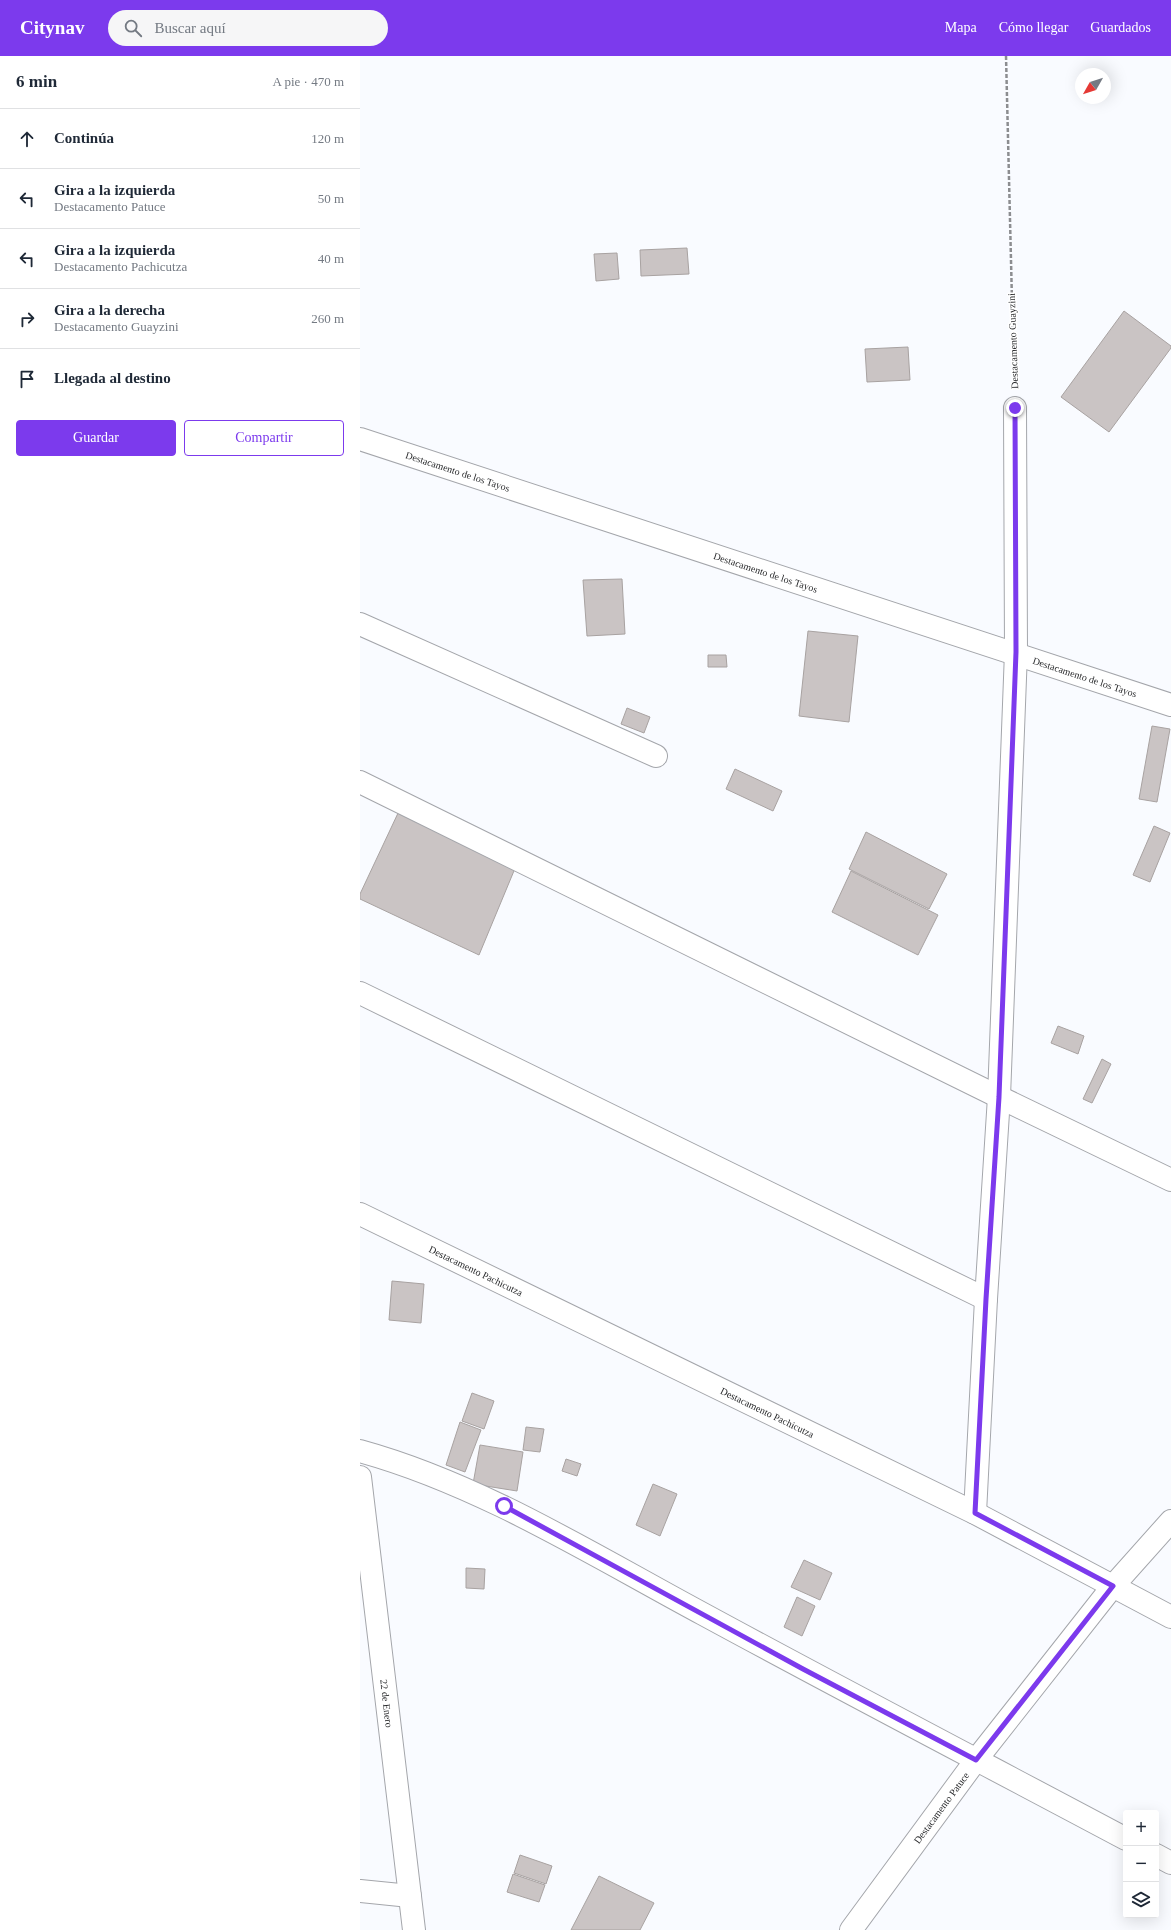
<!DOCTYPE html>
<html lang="es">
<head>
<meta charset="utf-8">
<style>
  :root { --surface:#fff; --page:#f6f6f7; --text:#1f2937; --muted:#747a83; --line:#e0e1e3; --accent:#7c3aed }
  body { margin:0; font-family:"Times New Roman",serif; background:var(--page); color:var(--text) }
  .controls { position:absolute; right:12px; bottom:12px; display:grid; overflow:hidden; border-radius:4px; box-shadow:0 4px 16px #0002 }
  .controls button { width:36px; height:36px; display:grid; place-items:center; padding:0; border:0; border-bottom:1px solid var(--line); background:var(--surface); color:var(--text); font:20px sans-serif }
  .compass { position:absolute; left:715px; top:12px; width:36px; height:36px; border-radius:50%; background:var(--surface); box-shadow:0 4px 16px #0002; rotate:231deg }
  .stop { position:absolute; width:12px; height:12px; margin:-9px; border:3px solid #7c3aed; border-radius:50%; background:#fff }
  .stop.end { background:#7c3aed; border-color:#fff; box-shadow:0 1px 4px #0008 }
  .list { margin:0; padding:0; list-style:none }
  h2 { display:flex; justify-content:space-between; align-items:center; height:52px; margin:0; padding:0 16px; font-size:17px }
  h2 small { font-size:13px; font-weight:400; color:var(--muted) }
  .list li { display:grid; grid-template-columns:26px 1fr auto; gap:12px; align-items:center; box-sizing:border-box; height:60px; padding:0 16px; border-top:1px solid var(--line) }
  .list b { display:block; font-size:15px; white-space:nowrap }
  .list p { margin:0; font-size:13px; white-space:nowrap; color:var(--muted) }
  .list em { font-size:13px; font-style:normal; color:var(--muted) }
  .actions { display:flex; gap:8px; padding:12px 16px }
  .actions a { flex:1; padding:9px 0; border:1px solid var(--accent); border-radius:4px; text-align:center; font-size:14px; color:var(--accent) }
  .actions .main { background:var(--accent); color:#fff }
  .icon { flex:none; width:22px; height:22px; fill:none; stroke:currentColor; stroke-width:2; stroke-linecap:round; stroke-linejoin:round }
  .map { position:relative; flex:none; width:811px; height:1874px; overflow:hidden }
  header { display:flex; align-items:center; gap:24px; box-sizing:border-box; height:56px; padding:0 20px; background:var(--accent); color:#fff }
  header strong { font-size:19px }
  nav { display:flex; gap:22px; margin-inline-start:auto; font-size:14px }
  .search { width:280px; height:36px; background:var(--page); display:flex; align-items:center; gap:10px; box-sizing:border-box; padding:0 14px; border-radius:22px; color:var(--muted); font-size:15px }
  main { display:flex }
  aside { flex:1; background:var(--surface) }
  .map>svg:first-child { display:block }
  .building { fill:#cac4c4; stroke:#a8a2a1 }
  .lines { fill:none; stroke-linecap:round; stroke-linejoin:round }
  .minor-casing { stroke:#a4a6ab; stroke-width:24 }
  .path { stroke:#8c8d90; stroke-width:2.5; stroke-dasharray:4 2; stroke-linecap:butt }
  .minor { stroke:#fff; stroke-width:22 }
  .route { stroke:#7c3aed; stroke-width:5 }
  .labels { text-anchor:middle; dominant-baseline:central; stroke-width:3; stroke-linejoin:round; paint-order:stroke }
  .street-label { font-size:10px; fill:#27282a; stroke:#fff }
</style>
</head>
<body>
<header>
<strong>Citynav</strong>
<div class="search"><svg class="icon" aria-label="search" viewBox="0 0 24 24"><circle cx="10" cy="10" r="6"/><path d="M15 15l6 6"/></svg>Buscar aquí</div>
<nav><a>Mapa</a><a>Cómo llegar</a><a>Guardados</a></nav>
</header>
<main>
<aside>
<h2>6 min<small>A pie · 470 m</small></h2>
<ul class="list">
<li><svg class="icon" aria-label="ahead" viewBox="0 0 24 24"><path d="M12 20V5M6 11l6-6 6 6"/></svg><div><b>Continúa</b></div><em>120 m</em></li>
<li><svg class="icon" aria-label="left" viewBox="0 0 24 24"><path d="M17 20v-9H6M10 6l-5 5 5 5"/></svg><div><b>Gira a la izquierda</b><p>Destacamento Patuce</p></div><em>50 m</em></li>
<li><svg class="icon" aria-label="left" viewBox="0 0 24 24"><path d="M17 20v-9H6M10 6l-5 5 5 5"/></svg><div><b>Gira a la izquierda</b><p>Destacamento Pachicutza</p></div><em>40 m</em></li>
<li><svg class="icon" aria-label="right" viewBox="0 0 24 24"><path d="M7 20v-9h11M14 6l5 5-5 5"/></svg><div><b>Gira a la derecha</b><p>Destacamento Guayzini</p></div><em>260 m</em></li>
<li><svg class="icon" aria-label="arrive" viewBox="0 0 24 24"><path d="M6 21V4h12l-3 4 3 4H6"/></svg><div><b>Llegada al destino</b></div></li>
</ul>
<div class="actions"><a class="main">Guardar</a><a>Compartir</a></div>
</aside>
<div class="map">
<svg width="811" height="1874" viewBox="0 0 811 1874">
  <rect width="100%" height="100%" fill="#f9fbff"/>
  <g class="building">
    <polygon points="327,192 329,218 281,220 280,194"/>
    <polygon points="257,197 259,223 236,225 234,198"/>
    <polygon points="764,255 811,290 811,292 749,376 701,341"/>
    <polygon points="548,291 550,324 507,326 505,293"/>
    <polygon points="262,523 265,578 227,580 223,524"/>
    <polygon points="448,575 498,580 489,666 439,660"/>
    <polygon points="348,599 366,599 367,611 348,611"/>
    <polygon points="267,652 290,661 284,677 261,668"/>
    <polygon points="792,670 810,673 797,746 779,743"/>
    <polygon points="375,713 422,735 413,755 366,733"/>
    <polygon points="39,755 156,810 119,899 0,843 0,838"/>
    <polygon points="794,770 810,777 790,826 773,819"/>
    <polygon points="506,776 587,818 569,853 489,813"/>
    <polygon points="491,815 578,859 558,899 472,856"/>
    <polygon points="698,970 724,980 718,998 691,987"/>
    <polygon points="742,1003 751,1008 732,1047 723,1043"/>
    <polygon points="32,1225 64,1228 61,1267 29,1264"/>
    <polygon points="112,1337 134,1345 124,1373 102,1365"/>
    <polygon points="100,1366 121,1374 105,1416 86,1409"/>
    <polygon points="166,1371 184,1373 180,1396 163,1394"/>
    <polygon points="120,1389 163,1396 157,1435 113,1428"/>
    <polygon points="206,1403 221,1408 217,1420 202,1415"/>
    <polygon points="293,1428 317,1438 300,1480 276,1469"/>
    <polygon points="444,1504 472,1517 460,1544 431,1531"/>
    <polygon points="106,1512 125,1513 124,1533 106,1532"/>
    <polygon points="437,1541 455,1550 442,1580 424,1571"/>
    <polygon points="160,1799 192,1810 186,1828 154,1817"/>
    <polygon points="153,1818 185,1829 179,1846 147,1836"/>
    <polygon points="239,1820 294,1847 280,1874 211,1874"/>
  </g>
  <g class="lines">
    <defs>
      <g id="minor">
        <path id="s1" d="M0,383L811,649"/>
        <polyline points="0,568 296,700"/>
        <polyline points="0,726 639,1041 811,1124"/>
        <polyline points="0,937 626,1243"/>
        <path id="s2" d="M0,1158L615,1457L811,1561"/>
        <path d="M0,1395C120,1428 233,1499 343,1558C483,1634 625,1708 766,1783"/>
        <path id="s3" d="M0,1421L54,1874"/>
        <polyline points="615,1457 626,1243 639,1041 656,596 655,352"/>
        <polyline points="796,1799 811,1807"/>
        <polyline points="0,1835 50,1840"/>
        <path id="s4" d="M491,1874L616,1704L753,1530L811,1465"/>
      </g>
    </defs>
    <use href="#minor" class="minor-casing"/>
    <polyline class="path" points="646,0 654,327"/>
    <use href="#minor" class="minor"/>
  </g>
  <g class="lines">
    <polyline class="route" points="144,1450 443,1613 616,1704 753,1530 615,1457 626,1243 639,1041 656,596 655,352"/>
  </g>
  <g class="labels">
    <g class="street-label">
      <text transform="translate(653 285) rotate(-92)">Destacamento Guayzini</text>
      <text stroke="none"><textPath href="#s1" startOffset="103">Destacamento de los Tayos</textPath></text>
      <text stroke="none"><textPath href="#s1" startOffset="427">Destacamento de los Tayos</textPath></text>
      <text stroke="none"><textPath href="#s1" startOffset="763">Destacamento de los Tayos</textPath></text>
      <text stroke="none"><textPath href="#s2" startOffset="129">Destacamento Pachicutza</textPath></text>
      <text stroke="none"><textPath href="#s2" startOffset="453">Destacamento Pachicutza</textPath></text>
      <text stroke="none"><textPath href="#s3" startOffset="228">22 de Enero</textPath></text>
      <text stroke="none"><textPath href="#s4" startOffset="152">Destacamento Patuce</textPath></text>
    </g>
  </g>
</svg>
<div class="controls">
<button>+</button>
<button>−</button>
<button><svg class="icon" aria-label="layers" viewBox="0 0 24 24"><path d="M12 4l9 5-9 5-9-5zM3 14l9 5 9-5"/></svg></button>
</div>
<svg class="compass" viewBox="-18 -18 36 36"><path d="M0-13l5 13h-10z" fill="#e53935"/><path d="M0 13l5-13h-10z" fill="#747a83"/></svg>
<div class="stop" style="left:144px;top:1450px"></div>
<div class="stop end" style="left:655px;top:352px"></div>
</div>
</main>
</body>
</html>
